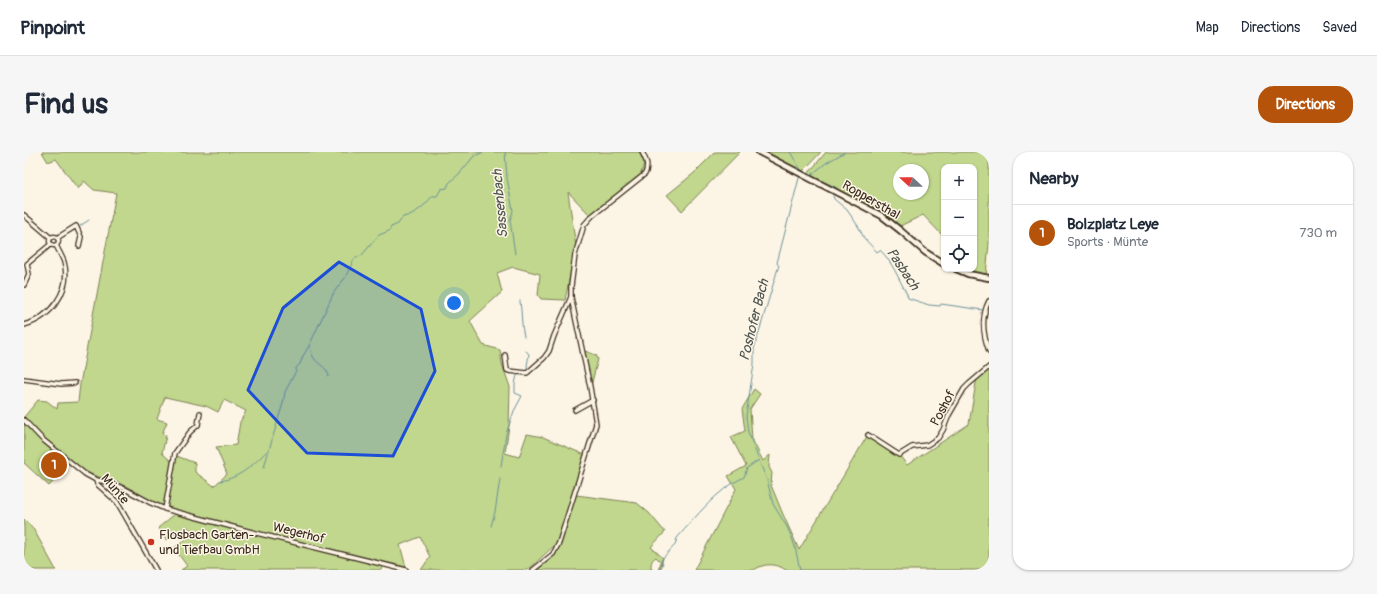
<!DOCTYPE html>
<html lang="en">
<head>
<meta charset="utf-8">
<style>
  :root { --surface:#fff; --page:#f6f6f7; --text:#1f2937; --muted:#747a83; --line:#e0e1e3; --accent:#b45309 }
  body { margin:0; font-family:Pangolin,sans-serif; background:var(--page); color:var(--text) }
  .controls { position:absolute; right:12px; top:12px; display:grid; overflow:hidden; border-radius:8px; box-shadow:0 1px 3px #0004 }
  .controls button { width:36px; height:36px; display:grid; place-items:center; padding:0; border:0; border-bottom:1px solid var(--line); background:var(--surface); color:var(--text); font:20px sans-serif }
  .compass { position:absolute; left:869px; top:12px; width:36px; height:36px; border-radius:50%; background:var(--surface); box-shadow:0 1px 3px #0004; rotate:292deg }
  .you { position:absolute; left:430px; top:151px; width:14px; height:14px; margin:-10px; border:3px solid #fff; border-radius:50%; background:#1a73e8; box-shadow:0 0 0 6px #1a73e833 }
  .badge { display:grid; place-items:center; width:26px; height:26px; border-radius:50%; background:var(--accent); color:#fff; font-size:13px; font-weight:700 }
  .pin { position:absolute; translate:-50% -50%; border:2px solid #fff; box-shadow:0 1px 4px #0006 }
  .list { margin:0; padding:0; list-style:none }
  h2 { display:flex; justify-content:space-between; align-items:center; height:52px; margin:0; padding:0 16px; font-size:17px }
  h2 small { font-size:13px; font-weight:400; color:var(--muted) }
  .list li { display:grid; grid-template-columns:26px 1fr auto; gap:12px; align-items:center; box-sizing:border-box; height:56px; padding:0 16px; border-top:1px solid var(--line) }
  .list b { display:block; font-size:15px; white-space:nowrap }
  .list p { margin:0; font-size:13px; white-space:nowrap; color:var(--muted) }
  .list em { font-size:13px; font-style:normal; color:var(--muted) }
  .icon { flex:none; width:22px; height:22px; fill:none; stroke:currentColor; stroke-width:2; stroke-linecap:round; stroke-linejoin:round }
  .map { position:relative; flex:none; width:965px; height:418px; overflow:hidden; border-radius:16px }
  header { display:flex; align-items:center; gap:24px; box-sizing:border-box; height:56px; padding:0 20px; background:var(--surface); border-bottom:1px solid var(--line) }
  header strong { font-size:19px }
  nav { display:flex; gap:22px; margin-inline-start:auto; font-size:14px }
  .intro { display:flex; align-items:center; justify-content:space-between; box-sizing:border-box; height:96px; padding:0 24px }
  h1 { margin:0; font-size:28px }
  .button { padding:10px 18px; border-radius:16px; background:var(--accent); color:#fff; font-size:14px; font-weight:700 }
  main { display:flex; gap:24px; padding:0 24px }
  aside { flex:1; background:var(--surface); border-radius:16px; box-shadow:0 1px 3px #0004 }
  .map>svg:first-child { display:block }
  .green { fill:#c0d78d; stroke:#7e8056; fill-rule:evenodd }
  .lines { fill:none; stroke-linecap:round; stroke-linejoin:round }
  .stream { stroke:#6c919a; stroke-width:1 }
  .street-casing { stroke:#3b2a1e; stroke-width:6 }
  .secondary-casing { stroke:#3b2a1e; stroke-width:8 }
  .street { stroke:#fcf5e5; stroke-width:3.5 }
  .secondary { stroke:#fcf5e5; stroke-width:4.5 }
  .marked { fill:#1d4ed8; fill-opacity:0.2; stroke:#1d4ed8; stroke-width:3; stroke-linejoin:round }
  .poi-dot { fill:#c8321e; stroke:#fcf5e5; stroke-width:1.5 }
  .labels { text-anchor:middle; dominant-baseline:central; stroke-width:3; stroke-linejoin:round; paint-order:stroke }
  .street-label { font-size:13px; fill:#3b2a1e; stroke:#fcf5e5 }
  .poi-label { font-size:13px; fill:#3b2a1e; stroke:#fcf5e5; text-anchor:start }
  .water-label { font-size:14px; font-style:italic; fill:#4f5552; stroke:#fcf5e5 }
</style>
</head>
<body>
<header>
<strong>Pinpoint</strong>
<nav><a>Map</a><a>Directions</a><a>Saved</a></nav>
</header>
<div class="intro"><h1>Find us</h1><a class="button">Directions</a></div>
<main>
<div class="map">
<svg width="965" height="418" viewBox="0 0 965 418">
  <rect width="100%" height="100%" fill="#fcf5e5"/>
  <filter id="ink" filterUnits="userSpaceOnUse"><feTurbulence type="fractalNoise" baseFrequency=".025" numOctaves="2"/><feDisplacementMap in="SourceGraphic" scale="8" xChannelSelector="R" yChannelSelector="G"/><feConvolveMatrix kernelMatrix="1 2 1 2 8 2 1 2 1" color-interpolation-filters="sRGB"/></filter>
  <g filter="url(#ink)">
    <g class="green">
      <path d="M18,0H615L620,11L617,22L566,63L544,40L552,95L541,148L517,147L514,143L516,122L489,115L473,121L478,140L446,169L459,193L476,198L478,212L486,235L485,274L481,301L495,305L503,282L519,285L561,303L534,390L504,418H397L406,405L396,385L376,393L382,415L228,378L145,356L121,347L96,332L63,321L52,314L18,285L0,265L14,248L23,249L33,257L34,251L54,250L56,232L92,41L70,38L60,29L54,37L32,7L24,10ZM141,245L182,254L194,260L200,248L222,259L216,270L212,293L192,295L203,322L190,334L171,320V311L150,303L147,309L138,301L142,284L138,282L143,270L133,267Z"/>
      <polygon points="691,0 716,0 658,59 643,43 669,22"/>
      <polygon points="740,0 797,0 778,20"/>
      <path d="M802,0H965V91L962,123L939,117H950V15H920V85L899,63L876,74C847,53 814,39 783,23ZM875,18H899V42H875Z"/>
      <polygon points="561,199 572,203 574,207 567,234"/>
      <path d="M965,215V418H762C752,411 740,411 730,418H670L712,337L704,324L722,314L707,285L721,279L718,257L730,237L736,242L726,257L728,287L739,309L746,303L745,315L748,321L747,333L758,360L775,398L842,286L844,283L875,303L883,313L945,272L953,225Z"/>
      <polygon points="0,272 27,298 16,311 32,326 25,334 0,311"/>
      <polygon points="26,301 42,314 33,324 17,311"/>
      <path d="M552,343L613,351L625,361L641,380L627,395L639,406L636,418H634L637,410L632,405C627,408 627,412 627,416L629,418H513L527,406L537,392Z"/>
      <polygon points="152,361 359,414 357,418 157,418 163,414 150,396 171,381 162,374 143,388 134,376"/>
      <polygon points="0,367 10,378 32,418 0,418"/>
    </g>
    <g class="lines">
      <g class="stream">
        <polyline points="481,0 483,26 489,59 486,68 491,102"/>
        <polyline points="766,0 777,18"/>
        <polyline points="784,22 813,36"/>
        <polyline points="787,23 802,11 821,0"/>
        <path d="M809,44L810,47L823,58L834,74L840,86L853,100L856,98C868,109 875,128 883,142L884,146L905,153L916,154L917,152L959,158"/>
        <polyline points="56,74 65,68"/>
        <polyline points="41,83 51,78"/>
        <path d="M496,149C498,161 497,173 500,185"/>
        <path d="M286,194C288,214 301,210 305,224"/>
        <polyline points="502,199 505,202 503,214 504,217"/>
        <polyline points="735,309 743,328 749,352 763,375 768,386 771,395 776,418"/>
        <polyline points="477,314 482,282 490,259 498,244 491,241 491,232 493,223 498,222"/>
        <path d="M240,315L259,251L261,240L272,219V216L276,212L279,204L285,194L310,140L321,126L330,107L338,103L355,83L365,79L367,75L374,72L379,65C390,63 402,53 408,44H413L417,37L423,36L425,31L436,21L450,4L460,0"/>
        <path d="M196,329C217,326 232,310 246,296"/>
        <polyline points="467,374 471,360 476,327"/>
        <path d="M636,418L639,412L637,408L651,393L653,386C673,364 692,338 720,325L723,316L735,308L724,280L722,264L730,212V197L754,116L755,114L753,111L775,26"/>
      </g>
      <defs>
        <g id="street">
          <polyline points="0,63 27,86"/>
          <circle cx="30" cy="89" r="4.5"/>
          <polyline points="33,86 52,74 57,85 55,94"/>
          <polyline points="0,133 5,122 3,112 27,92"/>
          <path d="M965,149C957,164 959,183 965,199"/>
          <path d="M0,173C26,166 48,139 40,110C38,104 34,98 32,93"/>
          <polyline points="481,203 483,218 485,219 503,221 520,206 525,199 530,184 547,145"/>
          <polyline points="0,227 37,232 51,231"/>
          <polyline points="551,258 569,248"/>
          <polyline points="0,268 18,287 61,322 72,328 85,330 101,337 127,351 141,357 220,378 382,418"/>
          <polyline points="844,283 875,303 888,295 903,293 914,286 919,278 925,263 940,237 945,232 965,215"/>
          <polyline points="72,328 73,332 93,350 132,418"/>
          <polyline points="141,357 151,301 166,280 174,273 176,261"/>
          <path d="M509,418L529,402L535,391L572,272L566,235L547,145V134L551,103L560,73L568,64L621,22C625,13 622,8 618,0"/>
        </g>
        <g id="secondary">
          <polyline points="735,0 858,64 877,79 901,100 920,112"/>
          <polyline points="932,117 944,122 965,126"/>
        </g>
      </defs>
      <use href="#street" class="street-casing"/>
      <use href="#secondary" class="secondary-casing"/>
      <use href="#street" class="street"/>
      <use href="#secondary" class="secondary"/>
    </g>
  </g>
  <path class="marked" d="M315,110L397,157L411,219L369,304L283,301L224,238L259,156Z"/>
  <circle class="poi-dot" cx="127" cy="390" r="4"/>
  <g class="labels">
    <g class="street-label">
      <text transform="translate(847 48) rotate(30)">Roppersthal</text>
      <text transform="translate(919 256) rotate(-62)">Poshof</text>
      <text transform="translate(91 337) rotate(49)">Münte</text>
      <text transform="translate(275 381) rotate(14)">Wegerhof</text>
    </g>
    <g class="poi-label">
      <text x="135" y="383">Flosbach Garten-<tspan x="135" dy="15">und Tiefbau GmbH</tspan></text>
    </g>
    <g class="water-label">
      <text transform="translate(476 52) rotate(-95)">Sassenbach</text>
      <text transform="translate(879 117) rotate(56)">Pasbach</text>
      <text transform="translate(730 168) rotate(-76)">Poshofer Bach</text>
    </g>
  </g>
</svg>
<div class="controls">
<button>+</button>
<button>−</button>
<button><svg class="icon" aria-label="locate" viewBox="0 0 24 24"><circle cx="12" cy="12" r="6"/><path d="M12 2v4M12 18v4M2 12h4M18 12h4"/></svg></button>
</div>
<svg class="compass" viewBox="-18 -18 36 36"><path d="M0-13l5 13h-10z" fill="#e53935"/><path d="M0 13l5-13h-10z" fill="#747a83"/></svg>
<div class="you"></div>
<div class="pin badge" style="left:30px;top:313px">1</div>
</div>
<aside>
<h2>Nearby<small></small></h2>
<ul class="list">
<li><span class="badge">1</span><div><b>Bolzplatz Leye</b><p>Sports · Münte</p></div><em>730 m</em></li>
</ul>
</aside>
</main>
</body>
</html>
